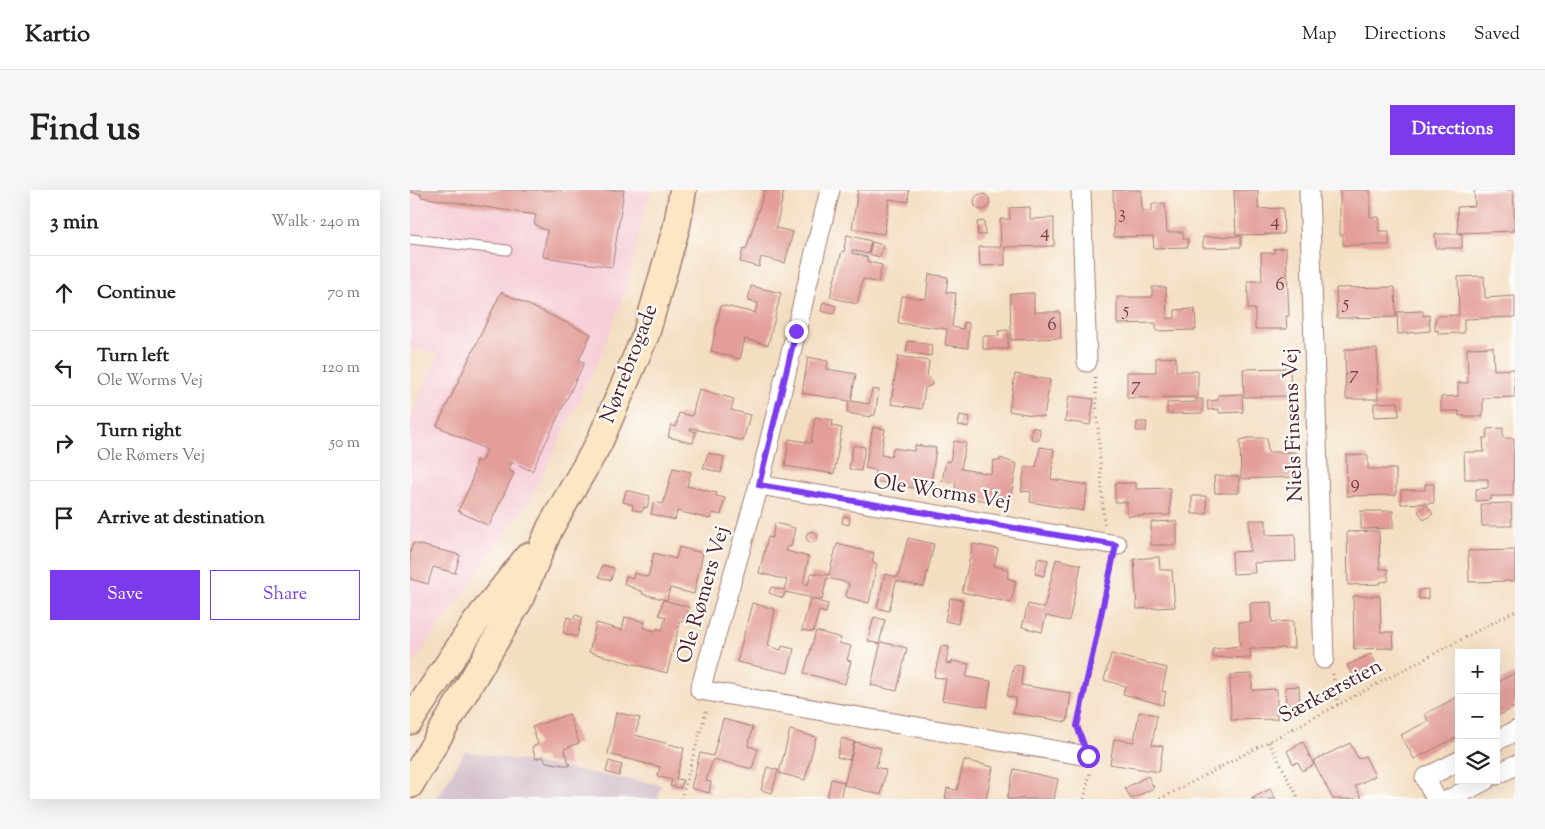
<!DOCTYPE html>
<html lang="en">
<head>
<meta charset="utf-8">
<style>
  :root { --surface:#fff; --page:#f6f6f6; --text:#222; --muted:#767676; --line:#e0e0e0; --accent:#7c3aed }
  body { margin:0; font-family:"Sorts Mill Goudy",serif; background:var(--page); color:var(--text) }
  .controls { position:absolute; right:15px; bottom:15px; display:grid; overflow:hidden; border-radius:0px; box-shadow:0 5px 20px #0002 }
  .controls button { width:45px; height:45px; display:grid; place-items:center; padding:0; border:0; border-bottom:1px solid var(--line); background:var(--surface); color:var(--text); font:25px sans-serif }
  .stop { position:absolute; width:15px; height:15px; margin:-11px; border:4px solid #7c3aed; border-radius:50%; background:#fff }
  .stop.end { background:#7c3aed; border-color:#fff; box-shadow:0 1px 5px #0008 }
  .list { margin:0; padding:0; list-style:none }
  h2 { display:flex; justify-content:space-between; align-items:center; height:65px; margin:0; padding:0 20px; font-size:21px }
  h2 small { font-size:16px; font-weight:400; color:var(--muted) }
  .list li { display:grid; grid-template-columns:32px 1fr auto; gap:15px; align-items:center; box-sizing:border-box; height:75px; padding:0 20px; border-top:1px solid var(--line) }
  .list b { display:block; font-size:19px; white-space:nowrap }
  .list p { margin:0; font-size:16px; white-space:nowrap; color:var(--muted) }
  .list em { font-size:16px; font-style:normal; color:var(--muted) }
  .actions { display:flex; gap:10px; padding:15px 20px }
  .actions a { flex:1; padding:11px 0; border:1px solid var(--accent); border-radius:0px; text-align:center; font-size:18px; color:var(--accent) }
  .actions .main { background:var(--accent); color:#fff }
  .icon { flex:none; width:28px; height:28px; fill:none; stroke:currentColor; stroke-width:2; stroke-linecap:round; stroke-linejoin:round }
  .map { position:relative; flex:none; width:1105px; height:609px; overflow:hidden; border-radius:0px }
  header { display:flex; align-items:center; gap:30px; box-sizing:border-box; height:70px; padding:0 25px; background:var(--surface); border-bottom:1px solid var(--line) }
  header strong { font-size:24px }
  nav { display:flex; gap:28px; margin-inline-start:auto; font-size:18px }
  .intro { display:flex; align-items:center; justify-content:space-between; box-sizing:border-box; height:120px; padding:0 30px }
  h1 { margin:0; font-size:35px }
  .button { padding:12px 22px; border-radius:0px; background:var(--accent); color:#fff; font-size:18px; font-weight:700 }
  main { display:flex; gap:30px; padding:0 30px }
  aside { flex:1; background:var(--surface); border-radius:0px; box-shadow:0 5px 20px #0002 }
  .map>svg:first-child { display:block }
  .built { fill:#f6cfd9 }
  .industrial { fill:#d1bdcb }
  .building { fill:#e39e99 }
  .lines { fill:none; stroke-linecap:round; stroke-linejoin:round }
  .lane-casing { stroke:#9f7e76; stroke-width:11 }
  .street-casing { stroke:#9f7e76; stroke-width:21 }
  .secondary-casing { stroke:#9f7e76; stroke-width:29 }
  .path { stroke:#9f7e76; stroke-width:3; stroke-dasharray:1 4; stroke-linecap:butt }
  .lane { stroke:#fff; stroke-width:9 }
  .street { stroke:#fff; stroke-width:19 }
  .secondary { stroke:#fce6c4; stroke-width:26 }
  .route { stroke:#7c3aed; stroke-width:6 }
  .labels { text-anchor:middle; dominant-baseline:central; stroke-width:4.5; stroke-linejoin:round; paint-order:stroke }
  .number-label { font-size:19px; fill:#703f46 }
  .street-label { font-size:21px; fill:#4a1f2b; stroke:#fdfcf7 }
</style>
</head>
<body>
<header>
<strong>Kartio</strong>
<nav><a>Map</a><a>Directions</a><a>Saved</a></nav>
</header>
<div class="intro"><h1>Find us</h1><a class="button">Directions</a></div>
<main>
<aside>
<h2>3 min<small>Walk · 240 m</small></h2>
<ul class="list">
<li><svg class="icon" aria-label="ahead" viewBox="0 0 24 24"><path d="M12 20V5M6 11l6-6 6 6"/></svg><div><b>Continue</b></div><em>70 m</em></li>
<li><svg class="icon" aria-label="left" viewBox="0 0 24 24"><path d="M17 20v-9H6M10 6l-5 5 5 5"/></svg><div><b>Turn left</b><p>Ole Worms Vej</p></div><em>120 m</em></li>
<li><svg class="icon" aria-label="right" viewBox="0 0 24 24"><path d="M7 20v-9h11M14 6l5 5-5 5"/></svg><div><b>Turn right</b><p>Ole Rømers Vej</p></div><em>50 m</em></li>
<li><svg class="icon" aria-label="arrive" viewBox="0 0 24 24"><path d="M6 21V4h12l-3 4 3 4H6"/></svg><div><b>Arrive at destination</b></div></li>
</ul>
<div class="actions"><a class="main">Save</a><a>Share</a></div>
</aside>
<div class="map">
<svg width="1105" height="609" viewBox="0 0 1105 609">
  <rect width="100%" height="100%" fill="#fdfcf7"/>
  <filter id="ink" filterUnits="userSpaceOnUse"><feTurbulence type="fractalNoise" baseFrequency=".02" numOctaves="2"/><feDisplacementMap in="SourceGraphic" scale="10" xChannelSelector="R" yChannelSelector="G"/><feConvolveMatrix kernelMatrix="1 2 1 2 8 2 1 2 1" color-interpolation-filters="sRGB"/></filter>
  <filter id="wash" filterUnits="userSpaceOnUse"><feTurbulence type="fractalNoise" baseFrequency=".0096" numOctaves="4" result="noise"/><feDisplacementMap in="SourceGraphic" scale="20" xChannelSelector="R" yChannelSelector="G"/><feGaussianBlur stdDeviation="1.12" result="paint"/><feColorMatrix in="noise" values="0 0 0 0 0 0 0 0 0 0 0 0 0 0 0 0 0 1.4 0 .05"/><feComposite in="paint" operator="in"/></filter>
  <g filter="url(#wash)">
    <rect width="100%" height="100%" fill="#f4dec2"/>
    <polygon class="built" points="0,0 241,0 215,100 194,158 122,306 0,478 0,231 28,163 0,159"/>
    <polygon class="industrial" points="55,561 251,595 248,609 27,609"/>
    <g id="blocks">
      <g class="building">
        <polygon points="0,0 214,0 202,77 133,67 137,40 130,38 124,33 126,25 11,7 11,4 0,2"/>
        <polygon points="355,0 374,1 366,38 383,42 375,73 351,67 349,77 330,72 333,59 336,60"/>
        <polygon points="448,0 499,0 498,12 479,9 474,44 442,39"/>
        <polygon points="703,0 731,0 732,21 742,21 742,14 755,13 757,42 773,42 773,49 778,49 778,57 744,58 743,46 704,47"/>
        <polygon points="824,0 848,0 848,19 873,18 874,44 826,45"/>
        <polygon points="930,0 960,0 960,27 969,27 969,41 979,41 979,55 933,55 933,45 930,45"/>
        <polygon points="1064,0 1103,0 1105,41 1048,43 1047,17 1065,16"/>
        <circle cx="572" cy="12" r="8"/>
        <polygon points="620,17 620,29 644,28 644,56 595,57 595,75 570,76 569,57 591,57 590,29 600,29 599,18"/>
        <polygon points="574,31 575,45 568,45 567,32"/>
        <polygon points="1025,44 1052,44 1052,58 1026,58"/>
        <polygon points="437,45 461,51 458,64 442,60 442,63 457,67 458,72 472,75 468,93 453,89 447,114 420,107 432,61 434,62 435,58 434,58"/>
        <polygon points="831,46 831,57 793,58 793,47"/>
        <polygon points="462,52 473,55 470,67 459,64"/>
        <polygon points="876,58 879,126 876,126 877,139 845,139 845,119 838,119 838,91 852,91 851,63 864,63 864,59"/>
        <polygon points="519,84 538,87 536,102 546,103 542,137 553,139 554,132 559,133 558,158 535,155 537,139 488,133 492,106 516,109"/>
        <polygon points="1074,86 1075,108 1105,106 1105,127 1054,129 1054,143 1028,144 1028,140 1025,141 1025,129 1027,129 1027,126 1049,125 1048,87"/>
        <polygon points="341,96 371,103 358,155 335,149 330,169 301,161 311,115 345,123 348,113 338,111"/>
        <polygon points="742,97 756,97 757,129 765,128 765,120 785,119 786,140 746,141 746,133 707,134 707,107 742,107"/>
        <polygon points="985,97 986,127 927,128 926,98"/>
        <polygon points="91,102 181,144 169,170 174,173 122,281 102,272 98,280 104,283 79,336 48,321 61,294 66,270 71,272 77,260 27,236"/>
        <polygon points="624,103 624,122 650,122 651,148 601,150 600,104"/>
        <polygon points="413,112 426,116 424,124 411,121"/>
        <polygon points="1013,121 1013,126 1019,125 1020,141 988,144 987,122"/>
        <polygon points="598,140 598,159 573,159 573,146 589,146 588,141"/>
        <polygon points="498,151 522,155 521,166 496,162"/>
        <polygon points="1083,157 1084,180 1104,179 1105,207 1073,208 1073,226 1049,226 1049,221 1031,221 1031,207 1048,206 1048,193 1058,193 1057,158"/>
        <polygon points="935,159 967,159 968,209 936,209"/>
        <polygon points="488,166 519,171 517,187 522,191 522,195 515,198 512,219 481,214"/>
        <polygon points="398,167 418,171 417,179 446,184 441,211 459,214 462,199 469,200 465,225 461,225 461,227 437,223 439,211 392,203"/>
        <polygon points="766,167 766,181 788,181 788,207 717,208 717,182 746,182 746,168"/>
        <polygon points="880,178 881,206 834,207 833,179"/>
        <polygon points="605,184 640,190 634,227 599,221"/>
        <polygon points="289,199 324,209 321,220 340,225 333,251 281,238 280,240 286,242 283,253 258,247 261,235 266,237 269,223 282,226"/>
        <polygon points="832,204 833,222 809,223 809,219 798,220 797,211 808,210 808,205"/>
        <polygon points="659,206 684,209 680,235 655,231"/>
        <polygon points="786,209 793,209 793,223 757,224 757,213 786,212"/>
        <polygon points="988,212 989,226 964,227 964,213"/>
        <polygon points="550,225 560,227 558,237 548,235"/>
        <polygon points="405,227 423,230 422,236 432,238 424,284 375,276 379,249 401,253"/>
        <polygon points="727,232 737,232 736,241 726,241"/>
        <polygon points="463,237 475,239 471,265 481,267 483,258 504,261 505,255 526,258 520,301 464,291 465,280 455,278"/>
        <polygon points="622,237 630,239 629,250 621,249"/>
        <polygon points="1093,238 1093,248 1104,248 1103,306 1081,306 1081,310 1066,311 1066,299 1078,298 1078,289 1055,289 1054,262 1074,262 1073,248 1077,248 1077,239"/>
        <polygon points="839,248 857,248 858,262 885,262 886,287 831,289 830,250"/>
        <polygon points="544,251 556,253 551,279 581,284 584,270 590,271 590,268 607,274 599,315 544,305 546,293 532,291 536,271 540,272"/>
        <polygon points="443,255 455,257 451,281 439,279"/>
        <polygon points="630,257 644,259 641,289 678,295 673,321 620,312 621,302 611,301 615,277 626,277"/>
        <polygon points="298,263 314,267 311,283 293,278"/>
        <polygon points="936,265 958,265 958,279 986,279 986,305 937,306"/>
        <polygon points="263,278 281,282 277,296 307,303 306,306 315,308 311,325 302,323 300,329 267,321 265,330 241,324 244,312 253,314"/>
        <polygon points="804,286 829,286 829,303 805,303"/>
        <polygon points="705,293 726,293 726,299 760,298 760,325 717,326 717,312 705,312"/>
        <polygon points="1015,294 1024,294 1024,313 991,314 991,300 1015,300"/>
        <polygon points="216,300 240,306 237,318 234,317 232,322 222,319 223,315 213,312"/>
        <polygon points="782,306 796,306 797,324 782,324"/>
        <polygon points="1101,313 1102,336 1072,336 1071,314"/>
        <polygon points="1017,315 1023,324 1014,330 1008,321"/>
        <polygon points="951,321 983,321 983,338 951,339"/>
        <polygon points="433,326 440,327 439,335 432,333"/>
        <polygon points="839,330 856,330 856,345 885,344 886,371 844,373 845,383 823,384 822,362 840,361"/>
        <polygon points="767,331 767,355 741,355 741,332"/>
        <polygon points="365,333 385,338 381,357 378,356 376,361 399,367 393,393 398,395 401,383 419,385 427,354 464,363 462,372 467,374 459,413 436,407 439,393 417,388 412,410 375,402 373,408 359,403 361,397 374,400 377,390 349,383 358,347 362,348"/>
        <polygon points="402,341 407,344 407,350 401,353 396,349 397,343"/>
        <polygon points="969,341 970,379 978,379 978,391 970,392 970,394 938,395 937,342"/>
        <polygon points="498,348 524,354 514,397 486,391 479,421 467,418 475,384 488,387"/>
        <polygon points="3,353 50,365 45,383 23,377 18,394 0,389 0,363"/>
        <polygon points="563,354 588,359 584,376 599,379 597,388 606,391 601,413 552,402"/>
        <polygon points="269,357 293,363 284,404 260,398 257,410 232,404 233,402 214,394 216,386 223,388 224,383 238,387 244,363 266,369"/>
        <polygon points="1105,360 1105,391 1059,392 1058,361"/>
        <polygon points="749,367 750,380 762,380 765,417 727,419 724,369"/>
        <polygon points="628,368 638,370 634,386 625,384"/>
        <polygon points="646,369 671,375 659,431 636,426 632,442 612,437 618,414 634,418"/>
        <polygon points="192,375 204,378 201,390 189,387"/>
        <polygon points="1018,399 1018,409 1009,409 1009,400"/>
        <polygon points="943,406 970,406 971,442 983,442 984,458 944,459"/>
        <polygon points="540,408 553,410 548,434 535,431"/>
        <polygon points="400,409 418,414 416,423 409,421 403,442 392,440"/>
        <polygon points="253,410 279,417 275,432 270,431 257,483 179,462 186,433 212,440 215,427 235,432 233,438 246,441 247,438 252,440 256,427 249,425"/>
        <polygon points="861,412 862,432 883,431 884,458 840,459 841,468 803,467 803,459 830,456 829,432 841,432 840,413"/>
        <polygon points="342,413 365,419 358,456 371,460 372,456 384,459 378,483 327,472"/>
        <polygon points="165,425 172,427 167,447 153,443 157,427 164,429"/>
        <polygon points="464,427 475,430 469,454 458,451"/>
        <polygon points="406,441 431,448 429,453 441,456 437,470 441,471 435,494 394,483"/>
        <polygon points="471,452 497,458 487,501 461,495"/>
        <polygon points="531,456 539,457 536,473 541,474 542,471 559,474 556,487 581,491 577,517 532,510 536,489 524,487"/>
        <polygon points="701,464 757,478 752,501 756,502 753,515 713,504 715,496 694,490"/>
        <polygon points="961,464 969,479 945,491 937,475"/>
        <polygon points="604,475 613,476 611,495 661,503 657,532 603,523 606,508 597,506"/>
        <polygon points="1105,483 1105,517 1086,527 1086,493"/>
        <polygon points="842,484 842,500 867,499 867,529 821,530 820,485"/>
        <polygon points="889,496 890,520 876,521 875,497"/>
        <polygon points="1049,506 1049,546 1004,569 991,545 1018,531 1015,524"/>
        <polygon points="206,522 230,528 225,545 274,558 266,589 273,590 271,598 260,596 262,590 247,586 250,577 198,564"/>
        <polygon points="729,522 747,525 742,555 753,556 749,582 700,574 704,549 724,552"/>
        <polygon points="159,524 169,553 154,559 160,576 136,572 133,566 126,569 122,557 128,554 122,537"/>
        <polygon points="313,529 343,537 338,556 348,559 342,579 303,569 296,591 301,592 299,603 281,598 290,563 303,566"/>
        <polygon points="380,540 406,547 395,590 369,583"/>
        <polygon points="432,548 444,552 439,570 427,567"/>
        <polygon points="445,552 471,558 466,577 476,580 471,605 434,595"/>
        <polygon points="893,552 904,575 892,581 888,572 883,574 877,561"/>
        <polygon points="940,553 948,569 955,566 965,586 945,596 952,609 923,609 903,571"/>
        <polygon points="554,570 583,577 576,609 535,609 537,598 547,600"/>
        <polygon points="199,571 212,575 209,586 196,582"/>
        <polygon points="357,577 368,580 362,603 351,600"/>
        <polygon points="604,579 648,589 644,609 597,609"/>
        <polygon points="738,586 744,598 721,609 715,598"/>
        <polygon points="421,589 434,592 430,609 417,609"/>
        <polygon points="860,599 866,609 841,609"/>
      </g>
    </g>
  </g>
  <g filter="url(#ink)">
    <use href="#blocks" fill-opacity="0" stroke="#9f7e76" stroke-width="1"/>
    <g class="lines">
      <defs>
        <polyline id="lane" points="0,49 97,60"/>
        <g id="street">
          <polyline points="420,0 349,295 290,500 678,566"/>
          <polyline points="671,0 677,172"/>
          <polyline points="899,0 914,469"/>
          <polyline points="349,295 707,355"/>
          <polyline points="1086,551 1105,541"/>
          <polyline points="1086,585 1105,575"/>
          <polyline points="1026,609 1015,588 1049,571"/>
          <polyline points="1040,609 1076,590"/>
        </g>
        <g id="secondary">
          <polyline points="0,531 66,432 118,366"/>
          <polyline points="0,595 109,411 140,338 189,253 236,144 267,35 273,0"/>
        </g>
      </defs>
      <use href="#lane" class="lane-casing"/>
      <use href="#street" class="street-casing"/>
      <use href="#secondary" class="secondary-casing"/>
      <g class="path">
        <polyline points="685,188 694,334"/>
        <polyline points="923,484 928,515"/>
        <polyline points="671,546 667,536 702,374"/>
        <polyline points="859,552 889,609"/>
        <polyline points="271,609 297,518"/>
        <polyline points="674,609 680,583"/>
        <polyline points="750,609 1105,421"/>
      </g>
      <use href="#lane" class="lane"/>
      <use href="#street" class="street"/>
      <use href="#secondary" class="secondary"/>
    </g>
  </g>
  <g class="lines" filter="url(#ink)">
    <polyline class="route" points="386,141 349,295 706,355 667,536 678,566"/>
  </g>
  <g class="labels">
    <g class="number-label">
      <text x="712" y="23">3</text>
      <text x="865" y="31">4</text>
      <text x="635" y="42">4</text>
      <text x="870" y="95">6</text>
      <text x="936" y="113">5</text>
      <text x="716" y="120">5</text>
      <text x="642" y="135">6</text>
      <text x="944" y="184">7</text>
      <text x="726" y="195">7</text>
      <text x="945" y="293">9</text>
    </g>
    <g class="street-label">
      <text transform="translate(220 174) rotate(-69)">Nørrebrogade</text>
      <text transform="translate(884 235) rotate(-92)">Niels Finsens Vej</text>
      <text transform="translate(532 303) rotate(9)">Ole Worms Vej</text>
      <text transform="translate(294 405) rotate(-74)">Ole Rømers Vej</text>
      <text transform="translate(921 502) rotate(-28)">Særkærstien</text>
    </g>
  </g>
</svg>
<div class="controls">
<button>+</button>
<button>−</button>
<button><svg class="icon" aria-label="layers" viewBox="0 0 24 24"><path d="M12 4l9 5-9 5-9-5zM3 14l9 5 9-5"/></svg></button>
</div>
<div class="stop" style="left:678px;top:566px"></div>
<div class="stop end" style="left:386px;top:141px"></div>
</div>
</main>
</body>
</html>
